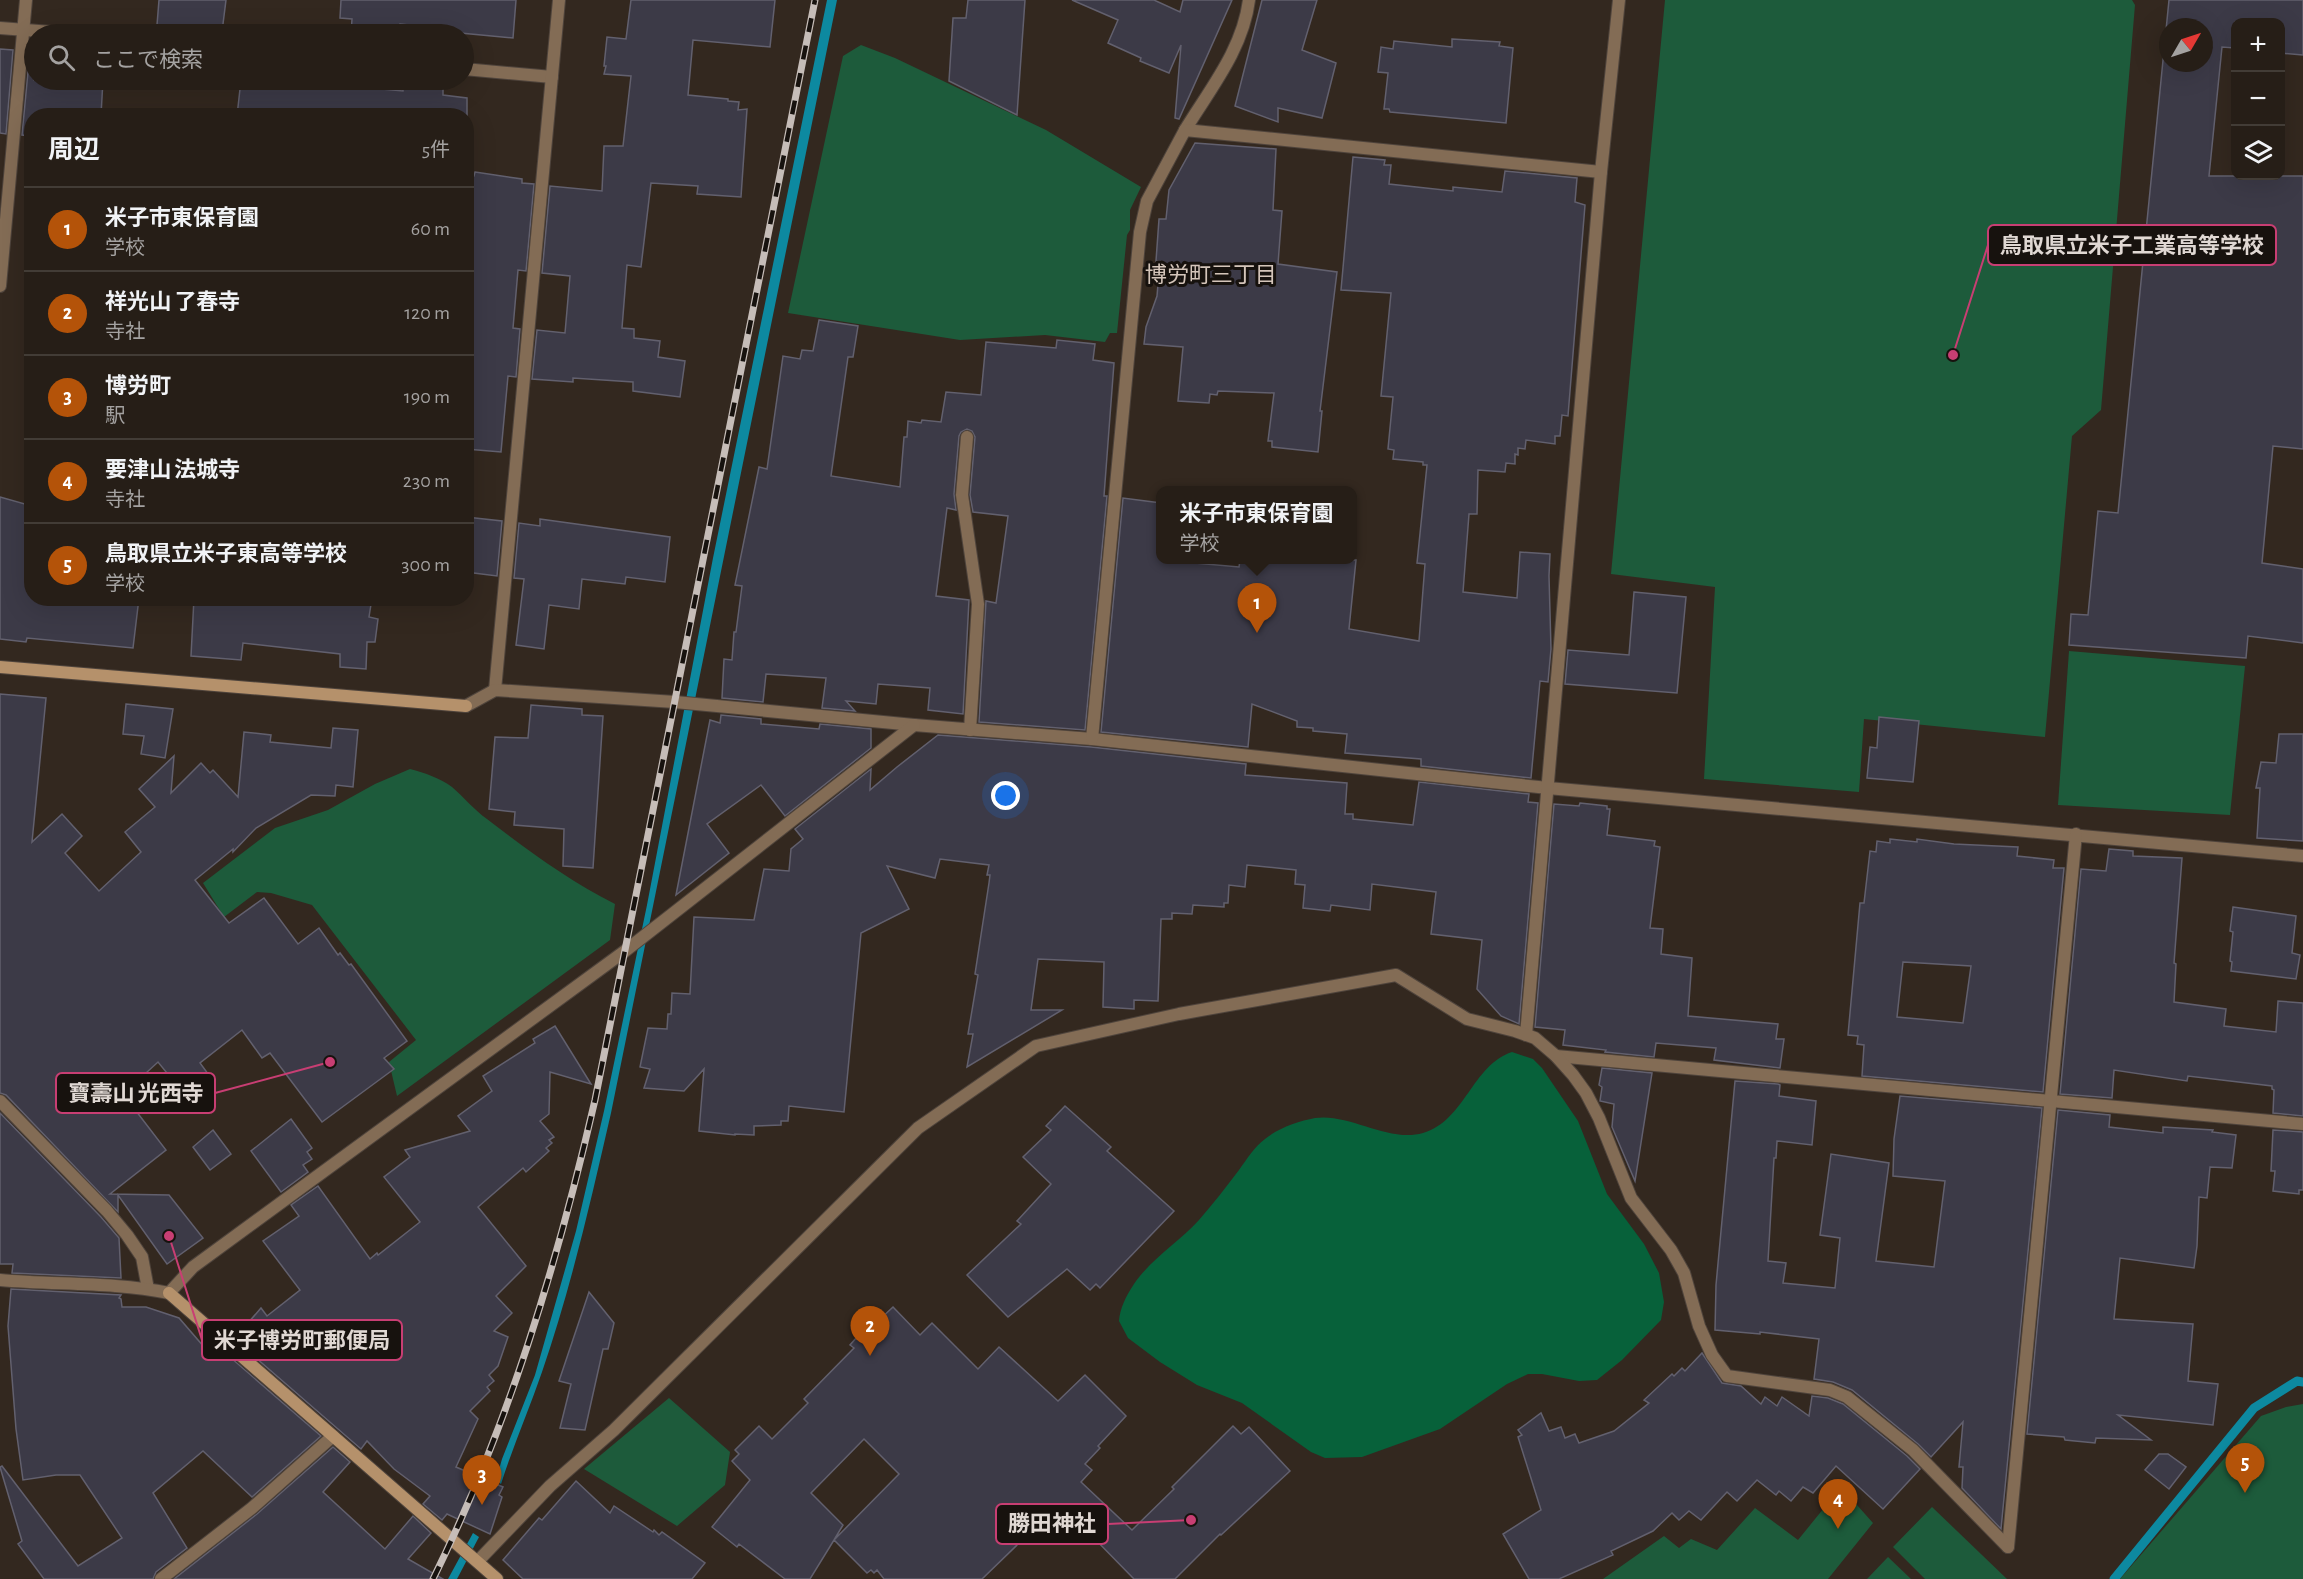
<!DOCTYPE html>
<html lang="ja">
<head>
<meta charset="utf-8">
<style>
  :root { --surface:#261e17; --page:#2e2720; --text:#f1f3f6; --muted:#a4a2a1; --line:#423c36; --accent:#b45309 }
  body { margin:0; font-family:"Alegreya Sans","Noto Sans JP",sans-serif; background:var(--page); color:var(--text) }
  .controls { position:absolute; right:18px; top:18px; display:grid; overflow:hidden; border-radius:12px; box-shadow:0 6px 24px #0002 }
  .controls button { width:54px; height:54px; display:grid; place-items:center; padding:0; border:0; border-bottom:2px solid var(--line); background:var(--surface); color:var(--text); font:30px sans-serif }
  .compass { position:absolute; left:2159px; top:18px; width:54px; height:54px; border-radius:50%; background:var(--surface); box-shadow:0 6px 24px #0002; rotate:51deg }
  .you { position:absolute; left:1006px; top:796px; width:21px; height:21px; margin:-15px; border:4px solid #fff; border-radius:50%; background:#1a73e8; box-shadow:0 0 0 9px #1a73e833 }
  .badge { display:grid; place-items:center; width:39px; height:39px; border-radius:50%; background:var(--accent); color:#fff; font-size:20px; font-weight:700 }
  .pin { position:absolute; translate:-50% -50px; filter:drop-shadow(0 2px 3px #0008) }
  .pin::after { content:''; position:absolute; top:32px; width:21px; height:18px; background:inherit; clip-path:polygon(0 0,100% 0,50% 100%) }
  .popup { position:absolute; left:1156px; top:486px; width:201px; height:78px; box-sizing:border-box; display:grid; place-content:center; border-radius:12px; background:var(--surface); filter:drop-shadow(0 2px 4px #0005); font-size:20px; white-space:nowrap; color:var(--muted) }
  .popup b { font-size:22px; color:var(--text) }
  .popup::after { content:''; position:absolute; left:50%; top:100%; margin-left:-12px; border:12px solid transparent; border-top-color:var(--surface) }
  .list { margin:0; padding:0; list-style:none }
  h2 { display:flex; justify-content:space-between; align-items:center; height:78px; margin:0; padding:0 24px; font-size:26px }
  h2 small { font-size:20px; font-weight:400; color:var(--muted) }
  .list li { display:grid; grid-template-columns:39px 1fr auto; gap:18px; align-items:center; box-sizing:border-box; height:84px; padding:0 24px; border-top:2px solid var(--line) }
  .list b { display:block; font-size:22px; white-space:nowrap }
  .list p { margin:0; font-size:20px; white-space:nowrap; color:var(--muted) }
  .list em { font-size:20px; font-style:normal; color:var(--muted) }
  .icon { flex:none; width:33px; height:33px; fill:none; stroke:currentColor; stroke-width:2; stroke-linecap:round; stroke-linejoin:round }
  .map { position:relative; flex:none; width:2303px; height:1579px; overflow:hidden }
  .search { position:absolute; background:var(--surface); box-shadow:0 6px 24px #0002; left:24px; top:24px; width:450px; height:66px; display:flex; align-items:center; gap:15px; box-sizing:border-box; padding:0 21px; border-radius:33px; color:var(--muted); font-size:22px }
  .panel { position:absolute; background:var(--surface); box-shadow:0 6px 24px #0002; left:24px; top:108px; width:450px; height:498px; border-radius:24px }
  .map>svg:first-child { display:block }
  .green { fill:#1d5b3b }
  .forest { fill:#07613a }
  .water { fill:#0d89a0 }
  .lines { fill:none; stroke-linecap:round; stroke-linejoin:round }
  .stream { stroke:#0d89a0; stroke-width:9 }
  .building { fill:#3c3a47; stroke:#62606e; stroke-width:1.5; fill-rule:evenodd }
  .street-casing { stroke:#4f443c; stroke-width:14 }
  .secondary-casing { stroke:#4f443c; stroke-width:14 }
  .street { stroke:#836c55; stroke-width:12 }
  .secondary { stroke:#b5916b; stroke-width:12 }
  .rail-casing { stroke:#c6bdb8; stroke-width:7 }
  .rail { stroke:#17120e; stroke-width:4.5; stroke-dasharray:14; stroke-linecap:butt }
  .labels { text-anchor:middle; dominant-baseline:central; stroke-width:6; stroke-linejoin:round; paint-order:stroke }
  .neighbourhood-label { font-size:22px; fill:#d4c5ba; stroke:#17120e }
  .leader { fill:none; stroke:#c83e73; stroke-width:2 }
  .callout-dot { fill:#c83e73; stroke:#17120e; stroke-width:2 }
  .callout { fill:#17120e; stroke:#c83e73; stroke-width:2 }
  .callout-label { font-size:22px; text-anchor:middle; font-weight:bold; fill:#e0d8d3 }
</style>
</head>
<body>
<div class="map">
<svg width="2303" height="1579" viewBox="0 0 2303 1579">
  <rect width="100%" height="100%" fill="#33281f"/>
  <g class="green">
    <polygon points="1665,0 2132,0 2135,5 2101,410 2072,436 2045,737 1864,719 1859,792 1704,779 1715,587 1611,574"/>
    <polygon points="861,45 895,58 1046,130 1141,187 1130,210 1130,230 1127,235 1117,333 1110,333 1105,342 1045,335 960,340 788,313 843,56"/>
    <polygon points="2069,651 2245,666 2230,815 2058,805"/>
    <path d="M410,769C425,773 440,778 452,787C464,797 474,810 487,819C527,850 569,881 615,904L610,940L397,1096L389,1062L416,1040L312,905L271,893L257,892L224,917L203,883L275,828L328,810L375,784Z"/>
    <polygon points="669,1398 730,1452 725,1485 677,1526 584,1469"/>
    <polygon points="2303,1404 2303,1579 2120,1579 2261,1416 2286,1407"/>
    <polygon points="1841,1487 1873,1523 1828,1579 1603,1579 1664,1536 1679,1548 1691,1539 1717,1550 1755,1508 1798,1540"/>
    <polygon points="1932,1507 2007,1579 1925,1579 1893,1547"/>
    <polygon points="1888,1557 1911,1579 1867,1579"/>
  </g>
  <path class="forest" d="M1512,1052L1533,1059L1542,1068L1578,1121L1607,1194L1644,1244L1659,1273L1664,1302L1661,1320L1622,1360L1597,1380L1579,1381L1542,1374H1528L1507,1384L1440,1429L1362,1457L1325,1458L1311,1452L1242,1403L1197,1385L1160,1362L1128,1338L1119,1321C1120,1308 1126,1296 1134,1284C1151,1259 1179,1242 1199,1220C1213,1204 1226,1187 1239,1170C1247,1159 1254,1147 1265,1139C1278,1128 1299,1121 1315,1118C1350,1113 1388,1143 1423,1133C1465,1121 1472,1065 1512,1052Z"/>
  <g class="water">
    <path d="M827,0H837L611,1113C591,1200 571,1288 542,1372C529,1410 513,1446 501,1484L496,1480L502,1459L535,1375L576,1231L604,1111L647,905L713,558Z"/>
    <polygon points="473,1533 479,1537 457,1579 448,1579"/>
  </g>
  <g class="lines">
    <polyline class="stream" points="2114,1579 2254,1408 2297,1381 2303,1382"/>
  </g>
  <g class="building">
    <polygon points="159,0 226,0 222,32 157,25"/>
    <polygon points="341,0 516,0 513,38 450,32 450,29 400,24 399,34 351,34 352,19 340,18"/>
    <polygon points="631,0 775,0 770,47 693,40 688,95 728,99 728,101 739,102 738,110 747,109 741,197 697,194 698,186 651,183 641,267 627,265 622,328 634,329 634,338 660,341 658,357 685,361 680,397 633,391 633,382 573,378 573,382 532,379 537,330 565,333 570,276 542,273 550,186 602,191 604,146 623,146 631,76 604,74 606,66 604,66 607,37 626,39"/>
    <polygon points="968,0 1025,0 1017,115 949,81 953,18 966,18"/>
    <polygon points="1072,0 1154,0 1180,12 1183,0 1232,0 1179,119 1175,118 1181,45 1169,73 1140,61 1141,58 1108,43 1118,20"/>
    <polygon points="1262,0 1317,0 1302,50 1336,63 1322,118 1278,108 1278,122 1235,106"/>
    <path d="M2169,0H2303V55L2280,53V22H2235V48L2222,47L2209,176H2303V449L2273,446L2262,563L2303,569V643L2248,636L2246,658L2069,645L2071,614L2088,615L2098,511L2118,513ZM2168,27H2204V63H2168Z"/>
    <polygon points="1452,39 1500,42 1499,46 1513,48 1506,123 1390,112 1389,109 1384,109 1388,73 1378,72 1381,47 1393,49 1394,41 1452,47"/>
    <polygon points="0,49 13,50 6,134 0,133"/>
    <polygon points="30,51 34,51 34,80 103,80 101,115 32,116 32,136 22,135"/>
    <polygon points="241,80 349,80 349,86 403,91 404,82 443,86 443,95 467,98 467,116 237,116"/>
    <polygon points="1195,143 1276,149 1273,210 1282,211 1278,264 1337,272 1320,411 1322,411 1318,452 1272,447 1272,441 1268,441 1274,393 1218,391 1217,395 1210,394 1209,403 1178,401 1183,347 1144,344 1146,327 1157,296 1160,261 1156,261 1159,219 1166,219 1169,190"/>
    <polygon points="1353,157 1385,160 1384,165 1391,165 1389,184 1453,191 1453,187 1502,192 1505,171 1577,178 1575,202 1585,205 1568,416 1562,415 1560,436 1555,436 1555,444 1526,440 1525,449 1518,448 1518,455 1515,454 1515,464 1506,463 1505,472 1478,470 1477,514 1469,514 1463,592 1517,598 1520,552 1550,554 1549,576 1551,649 1548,682 1540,681 1531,778 1421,766 1421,759 1345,753 1347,734 1313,731 1313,728 1297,727 1297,721 1252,704 1248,747 1101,732 1123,498 1161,503 1161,560 1239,567 1240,560 1356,560 1349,629 1419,641 1425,564 1417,563 1427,465 1423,465 1423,462 1393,459 1394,450 1388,449 1393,397 1381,396 1391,293 1341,290"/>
    <polygon points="475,172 522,179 522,183 534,184 526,271 518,270 513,328 520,329 516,377 508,376 501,452 466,449 472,371 466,371 466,175 474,176"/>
    <polygon points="819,320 858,326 853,357 848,357 831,476 900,487 904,437 907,437 908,421 921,423 922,420 941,422 946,392 981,395 986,342 1056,348 1057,340 1095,344 1093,360 1114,363 1104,496 1107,496 1085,730 979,722 986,601 996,603 1008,516 973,512 970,495 975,437 972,431 967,429 961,432 959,436 954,494 956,510 947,508 936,596 969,600 963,714 928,710 930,688 878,684 876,704 846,701 855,711 822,708 826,678 766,674 763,702 722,698 724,659 732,660 734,632 736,632 742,586 735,585 759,467 767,469 783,356 800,359 802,350 813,351"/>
    <polygon points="0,497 32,506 32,598 139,598 133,648 27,638 26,642 0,639"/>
    <polygon points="466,517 502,521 497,576 466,572"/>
    <polygon points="540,519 670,537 665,582 626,577 625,584 582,579 579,609 549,605 544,649 516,645 524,579 514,578 519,523 540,526"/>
    <polygon points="1634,592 1686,597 1677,693 1565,684 1568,650 1629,655"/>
    <polygon points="194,598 372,598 369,617 378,619 375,642 367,642 366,669 340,667 340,654 243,643 241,660 191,656"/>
    <polygon points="0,694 46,698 32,842 62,814 82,836 65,853 99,891 141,852 125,832 155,807 139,789 174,756 171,793 201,763 210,773 213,770 238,797 244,732 271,735 270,742 331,748 333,728 358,730 353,787 336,785 335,796 311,795 256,828 233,852 233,849 195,880 229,923 264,898 298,944 319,928 338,955 340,953 349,965 351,964 407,1041 384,1058 394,1069 322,1122 270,1053 262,1058 242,1030 200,1063 214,1082 194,1096 177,1073 171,1078 158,1062 123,1094 166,1150 110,1194 169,1195 203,1238 167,1264 118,1195 118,1212 6,1095 0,1093"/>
    <polygon points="126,704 173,709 165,758 141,754 144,736 123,734"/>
    <polygon points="531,705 582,709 582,715 603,716 593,868 563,866 564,829 514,825 515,812 489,809 495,737 528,738"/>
    <polygon points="721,715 761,719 761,724 819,729 820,724 871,729 871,748 785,816 761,785 707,824 729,853 676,895 710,720 720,723"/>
    <polygon points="1879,717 1919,721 1913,782 1867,778 1870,747 1877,748"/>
    <polygon points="2279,734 2303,734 2303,841 2257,838 2260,788 2256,788 2261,762 2276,763"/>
    <polygon points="938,735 1091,747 1246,764 1245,775 1347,783 1345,814 1353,814 1353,819 1413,825 1419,782 1529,794 1528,802 1538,803 1519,1024 1501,1016 1477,989 1482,940 1431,934 1436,892 1372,884 1370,910 1331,905 1330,911 1303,908 1305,885 1295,884 1296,870 1247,865 1245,887 1229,885 1228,903 1224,903 1224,907 1193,905 1192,914 1172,913 1172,919 1161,919 1158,1001 1134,1000 1134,1009 1103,1007 1104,962 1038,959 1031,1010 1062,1010 967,1067 973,1034 968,1034 978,975 975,974 989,883 990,875 987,875 989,865 940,859 935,878 887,866 909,909 861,933 844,1112 789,1106 788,1121 781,1121 781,1125 754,1126 754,1135 735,1134 735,1135 699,1131 704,1069 684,1091 644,1088 650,1069 640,1067 648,1028 667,1029 668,1014 671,1014 672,993 690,994 694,917 754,920 764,869 789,871 791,849 803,839 795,829 871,769 870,790 897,767"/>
    <polygon points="1580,803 1607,806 1607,809 1610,809 1607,835 1655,841 1654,846 1660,847 1650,928 1663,929 1661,954 1692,958 1688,1016 1778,1024 1776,1039 1784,1039 1780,1068 1714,1060 1716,1048 1656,1043 1654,1057 1605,1052 1606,1050 1563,1045 1565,1030 1535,1027 1554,804 1579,806"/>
    <path d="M1890,839L1917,842V839L1954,844L2018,847L2017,856L2054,860L2053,868H2064L2043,1092L1862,1076L1864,1045L1857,1044L1858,1036L1848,1035L1860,903H1864L1870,851L1876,852L1877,841L1890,843ZM1903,962L1971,966L1963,1023L1897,1017Z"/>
    <polygon points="2109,849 2133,851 2133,856 2182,858 2174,963 2176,964 2174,1002 2226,1009 2224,1026 2276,1032 2278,1001 2303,1003 2303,1116 2273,1113 2274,1090 2272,1089 2272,1086 2188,1076 2187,1081 2114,1070 2112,1098 2060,1094 2081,869 2106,871"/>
    <polygon points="2233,907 2296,916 2292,953 2300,955 2296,979 2231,971 2232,962 2230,961 2233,932 2230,931"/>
    <polygon points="555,1026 591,1084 550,1072 549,1114 540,1121 554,1137 549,1140 552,1143 546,1148 549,1151 526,1172 523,1168 478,1207 526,1266 496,1296 512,1313 494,1331 508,1337 498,1366 489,1375 494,1381 487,1387 490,1391 470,1411 478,1419 456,1467 503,1487 499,1495 502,1497 490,1534 447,1514 442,1520 423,1504 430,1496 394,1469 367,1441 361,1449 234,1339 261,1308 267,1316 300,1290 263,1241 299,1216 291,1205 318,1186 370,1259 377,1253 378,1255 420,1222 384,1177 410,1157 405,1150 470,1131 458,1116 492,1091 483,1076 535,1043 533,1039"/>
    <polygon points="1602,1068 1652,1073 1635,1181 1612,1127 1614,1104 1600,1101 1602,1087 1599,1085"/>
    <polygon points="1735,1081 1778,1084 1780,1085 1779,1096 1816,1101 1812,1145 1777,1141 1776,1158 1774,1158 1768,1261 1786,1263 1783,1283 1835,1288 1840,1238 1820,1235 1831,1154 1889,1163 1876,1261 1934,1267 1945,1181 1893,1176 1894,1139 1900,1096 2042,1108 2001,1529 1962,1488 1963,1467 1959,1467 1963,1422 1931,1457 1918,1444 1852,1390 1833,1382 1814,1379 1819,1339 1760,1332 1760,1334 1715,1330 1716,1285"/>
    <polygon points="1065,1106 1111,1147 1107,1151 1174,1211 1100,1288 1096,1284 1090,1290 1067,1269 1008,1317 967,1275 1021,1224 1017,1221 1051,1184 1023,1157 1051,1130 1046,1126"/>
    <polygon points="2058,1110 2110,1115 2109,1127 2163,1133 2163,1127 2213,1130 2212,1132 2236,1135 2232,1168 2210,1167 2207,1198 2199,1197 2197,1246 2194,1268 2120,1258 2114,1319 2193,1324 2188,1381 2218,1384 2213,1425 2118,1415 2151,1440 2096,1438 2095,1443 2065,1440 2064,1437 2027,1434"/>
    <polygon points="0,1113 101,1217 119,1238 121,1278 12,1273 13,1264 0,1264"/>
    <polygon points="291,1119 312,1148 307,1152 312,1159 303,1165 308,1172 281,1192 251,1151"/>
    <polygon points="213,1130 231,1154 210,1170 193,1147"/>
    <polygon points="2273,1130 2303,1132 2303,1190 2299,1190 2299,1194 2273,1191 2275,1171 2271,1171"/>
    <polygon points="11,1289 121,1295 119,1298 121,1299 122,1307 146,1307 179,1318 211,1355 216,1349 221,1354 223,1351 321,1436 252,1497 203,1451 153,1493 187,1548 156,1572 153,1579 44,1579 18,1544 22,1541 0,1467 2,1466 78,1566 122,1538 80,1475 56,1475 23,1480 16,1429 8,1326"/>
    <polygon points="589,1292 614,1323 608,1349 603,1349 585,1430 560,1428 571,1384 559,1381"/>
    <path d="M893,1307L920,1335L932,1323L978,1369L999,1347L1058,1401L1085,1375L1126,1416L1098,1446L1100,1448L1085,1464L1092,1470L1081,1482L1132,1530L1174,1489L1172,1487L1233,1426L1241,1434L1249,1427L1290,1471L1221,1535L1220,1534L1175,1579H1134L1091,1535L1085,1541L1077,1533L1071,1540L1047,1516L982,1579H884L877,1570L874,1573L871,1570L867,1573L834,1540L810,1579H785L739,1544L737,1547L712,1527L750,1480L732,1461L739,1454L735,1450L759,1426L772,1439L808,1403L804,1399L854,1348L850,1345L873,1319L877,1322ZM864,1439L899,1474L834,1540L843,1525L811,1493Z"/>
    <polygon points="1702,1353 1722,1383 1741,1386 1761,1404 1765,1397 1777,1406 1782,1397 1809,1416 1812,1396 1828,1398 1843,1404 1907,1456 1920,1469 1883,1509 1836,1466 1813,1493 1803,1487 1791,1501 1779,1491 1776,1495 1757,1480 1737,1501 1727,1492 1701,1520 1689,1511 1679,1520 1672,1513 1653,1531 1611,1551 1613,1555 1559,1579 1529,1579 1503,1534 1541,1510 1518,1437 1522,1435 1518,1430 1541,1413 1549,1431 1561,1427 1565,1438 1575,1434 1579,1443 1614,1431 1649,1403 1644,1400 1672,1374 1674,1376 1682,1368 1685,1371"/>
    <polygon points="333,1447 350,1462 323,1492 385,1549 413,1516 431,1533 408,1559 443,1579 174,1579 257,1514"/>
    <polygon points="2159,1454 2168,1454 2186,1467 2169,1489 2145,1470"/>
    <polygon points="576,1481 610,1513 614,1506 653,1532 654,1530 659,1535 662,1532 705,1563 692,1579 523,1579 503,1560 539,1518 542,1520"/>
  </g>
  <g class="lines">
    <defs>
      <g id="street">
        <polyline points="0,28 77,34"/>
        <polyline points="464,69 552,77"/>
        <path d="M1185,130C1210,89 1243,49 1249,0"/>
        <polyline points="0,286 26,0"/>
        <polyline points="967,437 962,495 978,604 970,730"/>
        <polyline points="495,690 559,0"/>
        <polyline points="466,706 495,690 675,702 914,725 1092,739 1548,788 2303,856"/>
        <polyline points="1092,739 1140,232 1147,201 1185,130 1601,172"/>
        <polyline points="1526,1035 1601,172 1619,0"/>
        <polyline points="1556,1056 2303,1124"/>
        <polyline points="0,1101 107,1211 127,1235 142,1257 148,1289"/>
        <path d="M0,1280C56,1285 113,1282 169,1293L193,1267L625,951L914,725"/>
        <polyline points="2008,1547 2076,834"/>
        <polyline points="478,1561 550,1486 614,1430 918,1128 1036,1046 1179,1014 1396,975 1467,1019 1515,1031 1535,1038 1556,1056 1573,1075 1586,1093 1599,1118 1631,1198 1671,1250 1684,1273 1699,1326 1712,1355 1727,1376 1830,1390 1847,1397 1913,1450 2008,1547"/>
        <polyline points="161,1579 252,1508 333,1436"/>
      </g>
      <g id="secondary">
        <polyline points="0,667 466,706"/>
        <polyline points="169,1293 497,1579"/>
      </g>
    </defs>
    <use href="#street" class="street-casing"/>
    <use href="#secondary" class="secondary-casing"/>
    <use href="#street" class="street"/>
    <use href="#secondary" class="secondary"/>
    <defs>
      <path id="rail" d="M433,1579C508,1427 557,1265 595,1100L815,0"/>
    </defs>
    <use href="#rail" class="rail-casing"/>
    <use href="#rail" class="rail"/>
  </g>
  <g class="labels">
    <g class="neighbourhood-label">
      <text x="1211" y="275">博労町三丁目</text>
    </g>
  </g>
  <path class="leader" d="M1953 355L1988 245M330 1062L215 1093M169 1236L202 1340M1191 1520L1108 1524"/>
  <g class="callout-dot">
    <circle cx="1953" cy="355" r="6"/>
    <circle cx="330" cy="1062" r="6"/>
    <circle cx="169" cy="1236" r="6"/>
    <circle cx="1191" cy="1520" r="6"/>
  </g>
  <g class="callout">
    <rect x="1988" y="225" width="288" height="40" rx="6"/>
    <rect x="56" y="1073" width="159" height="40" rx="6"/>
    <rect x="202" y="1320" width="200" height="40" rx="6"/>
    <rect x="996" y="1504" width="112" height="40" rx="6"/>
  </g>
  <g class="callout-label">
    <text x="2132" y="253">鳥取県立米子工業高等学校</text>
    <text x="136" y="1101">寶壽山 光西寺</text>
    <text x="302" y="1348">米子博労町郵便局</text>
    <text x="1052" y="1531">勝田神社</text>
  </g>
</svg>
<div class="controls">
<button>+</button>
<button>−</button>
<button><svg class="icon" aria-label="layers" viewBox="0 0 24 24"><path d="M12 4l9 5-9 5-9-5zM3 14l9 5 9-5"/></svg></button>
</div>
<svg class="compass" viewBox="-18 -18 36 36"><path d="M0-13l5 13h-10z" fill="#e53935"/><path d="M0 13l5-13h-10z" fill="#a4a2a1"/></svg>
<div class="you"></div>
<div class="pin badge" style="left:1257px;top:633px">1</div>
<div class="popup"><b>米子市東保育園</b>学校</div>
<div class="pin badge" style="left:870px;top:1356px">2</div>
<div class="pin badge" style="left:482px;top:1505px">3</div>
<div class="pin badge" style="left:1838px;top:1529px">4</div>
<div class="pin badge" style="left:2245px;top:1493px">5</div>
<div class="search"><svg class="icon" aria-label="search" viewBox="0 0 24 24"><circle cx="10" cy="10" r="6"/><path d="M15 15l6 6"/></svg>ここで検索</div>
<section class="panel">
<h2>周辺<small>5件</small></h2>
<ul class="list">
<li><span class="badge">1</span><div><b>米子市東保育園</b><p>学校</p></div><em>60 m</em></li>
<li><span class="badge">2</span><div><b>祥光山 了春寺</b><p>寺社</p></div><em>120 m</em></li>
<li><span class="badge">3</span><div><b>博労町</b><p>駅</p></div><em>190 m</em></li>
<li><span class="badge">4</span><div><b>要津山 法城寺</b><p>寺社</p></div><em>230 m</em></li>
<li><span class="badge">5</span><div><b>鳥取県立米子東高等学校</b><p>学校</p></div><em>300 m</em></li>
</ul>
</section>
</div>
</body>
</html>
